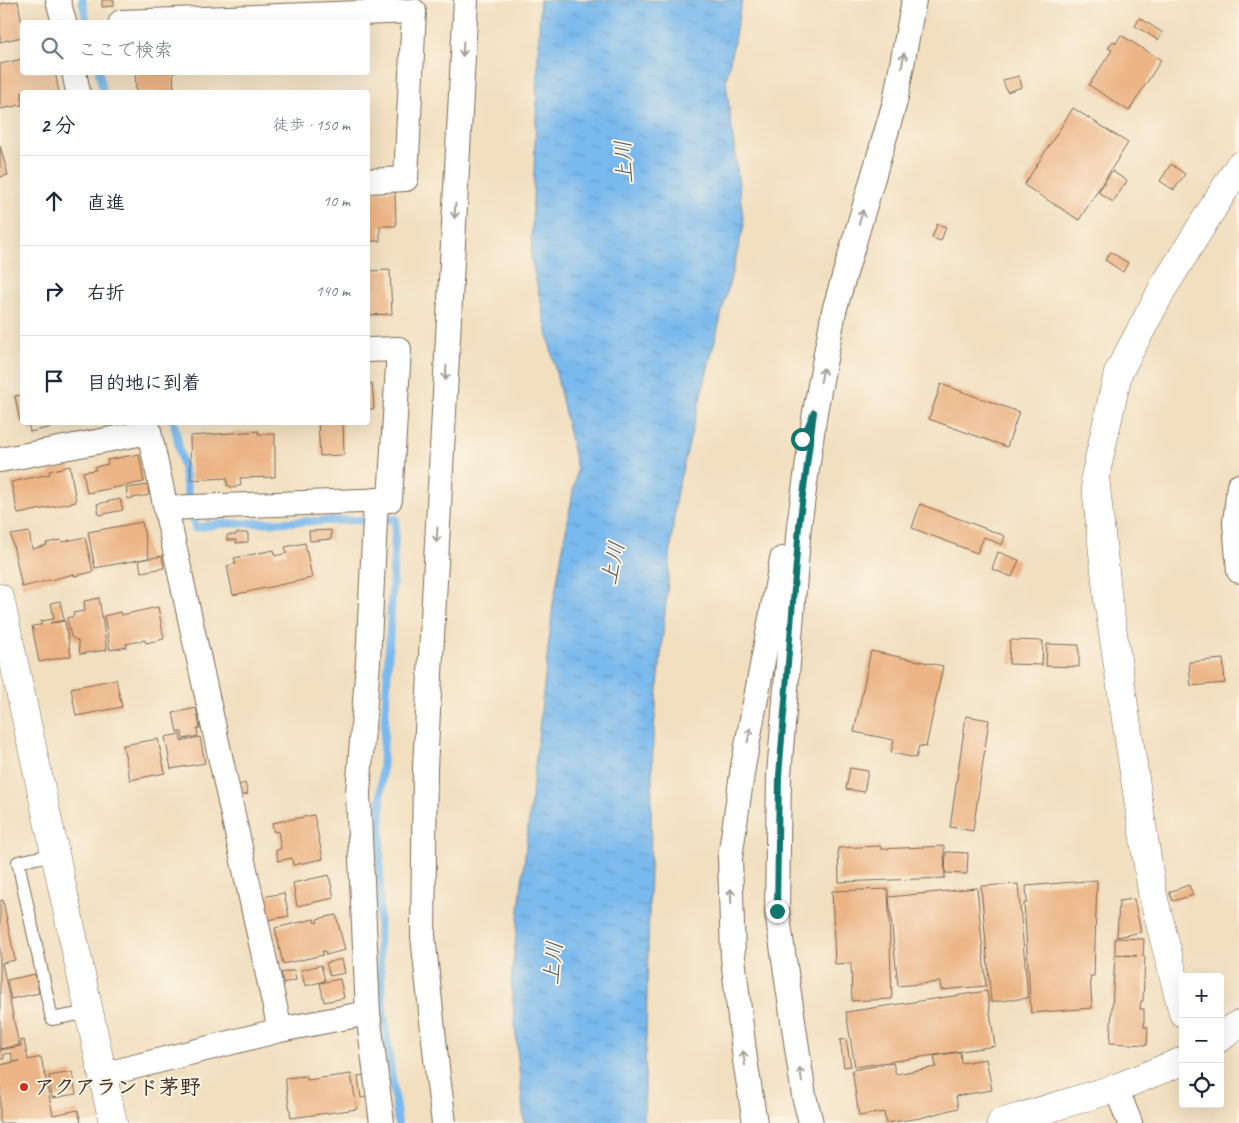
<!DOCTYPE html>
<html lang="ja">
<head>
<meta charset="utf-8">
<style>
  :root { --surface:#fff; --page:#f6f6f7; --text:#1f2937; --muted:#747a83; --line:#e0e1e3 }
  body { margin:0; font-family:Caveat,"Klee One",sans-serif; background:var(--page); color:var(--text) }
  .controls { position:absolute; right:15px; bottom:15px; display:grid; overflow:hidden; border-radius:5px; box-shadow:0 5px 20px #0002 }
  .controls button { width:45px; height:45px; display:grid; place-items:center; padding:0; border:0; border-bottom:1px solid var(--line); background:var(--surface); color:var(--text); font:25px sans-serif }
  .stop { position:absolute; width:15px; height:15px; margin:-11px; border:4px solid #0f766e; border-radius:50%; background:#fff }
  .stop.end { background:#0f766e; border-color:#fff; box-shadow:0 1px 5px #0008 }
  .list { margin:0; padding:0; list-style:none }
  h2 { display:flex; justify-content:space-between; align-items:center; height:65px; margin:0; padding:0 20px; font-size:21px }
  h2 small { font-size:16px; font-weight:400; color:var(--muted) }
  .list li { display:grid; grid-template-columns:32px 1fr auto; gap:15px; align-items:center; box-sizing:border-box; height:90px; padding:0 20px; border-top:1px solid var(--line) }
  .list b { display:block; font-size:19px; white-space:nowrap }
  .list em { font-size:16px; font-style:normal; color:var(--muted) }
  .icon { flex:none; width:28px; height:28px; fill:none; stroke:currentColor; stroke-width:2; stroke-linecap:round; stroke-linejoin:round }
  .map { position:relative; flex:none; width:1239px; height:1123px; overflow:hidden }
  .search { position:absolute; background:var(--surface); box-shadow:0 5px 20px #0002; left:20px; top:20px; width:350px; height:55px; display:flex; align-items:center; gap:12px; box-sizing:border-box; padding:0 18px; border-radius:5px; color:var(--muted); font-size:19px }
  .panel { position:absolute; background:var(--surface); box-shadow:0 5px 20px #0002; left:20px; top:90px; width:350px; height:335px; border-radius:5px }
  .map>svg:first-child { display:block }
  .water { fill:url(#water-ripples); stroke:#5a7286 }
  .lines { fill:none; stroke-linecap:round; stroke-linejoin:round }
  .stream { stroke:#79b9ed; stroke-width:8 }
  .building { fill:#ecb586 }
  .service-casing { stroke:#7b6957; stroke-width:14 }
  .minor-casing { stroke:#7b6957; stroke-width:26 }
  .tertiary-casing { stroke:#7b6957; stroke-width:29 }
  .service { stroke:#fff; stroke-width:12 }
  .minor { stroke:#fff; stroke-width:24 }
  .tertiary { stroke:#fff; stroke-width:28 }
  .oneway { stroke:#a79f9a }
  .route { stroke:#0f766e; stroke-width:6 }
  .poi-dot { fill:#c8321e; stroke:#fcf5e5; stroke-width:2 }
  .labels { text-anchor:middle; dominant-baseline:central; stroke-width:4; stroke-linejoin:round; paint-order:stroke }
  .poi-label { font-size:21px; font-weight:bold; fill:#3b2a1e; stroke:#fcf5e5; text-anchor:start }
  .water-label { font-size:22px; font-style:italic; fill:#4e555c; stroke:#fcf5e5 }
</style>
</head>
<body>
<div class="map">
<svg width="1239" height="1123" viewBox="0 0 1239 1123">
  <defs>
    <pattern id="water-ripples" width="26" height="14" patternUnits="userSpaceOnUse" patternTransform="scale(1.25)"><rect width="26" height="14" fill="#79b9ed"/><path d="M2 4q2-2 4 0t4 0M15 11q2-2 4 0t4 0" fill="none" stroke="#6497bf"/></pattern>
  </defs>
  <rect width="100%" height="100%" fill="#fcf5e5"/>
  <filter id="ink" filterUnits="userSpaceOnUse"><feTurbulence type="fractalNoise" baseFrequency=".02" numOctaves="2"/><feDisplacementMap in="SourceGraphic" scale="10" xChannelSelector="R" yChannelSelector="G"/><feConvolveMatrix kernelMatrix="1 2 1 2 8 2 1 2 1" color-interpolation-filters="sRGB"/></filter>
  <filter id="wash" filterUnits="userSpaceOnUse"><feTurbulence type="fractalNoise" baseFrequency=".0096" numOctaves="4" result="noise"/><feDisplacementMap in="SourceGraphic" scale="20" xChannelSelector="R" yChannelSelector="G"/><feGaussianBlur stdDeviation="1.12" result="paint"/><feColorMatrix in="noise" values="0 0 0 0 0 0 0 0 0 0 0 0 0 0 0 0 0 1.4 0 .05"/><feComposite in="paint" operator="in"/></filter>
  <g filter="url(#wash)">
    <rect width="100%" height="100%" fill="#f1dfc0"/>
    <polygon class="water" points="540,0 742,0 726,82 744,225 676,495 653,740 644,1123 524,1123 511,981 553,604 577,469 531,258"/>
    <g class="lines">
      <g class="stream">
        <polyline points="82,0 87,22"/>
        <polyline points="99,72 103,92"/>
        <polyline points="174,422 195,528 219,524 396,519 381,791 379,949 383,1009 398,1123"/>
      </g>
    </g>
    <g id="blocks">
      <g class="building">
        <polygon points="102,0 114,0 114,6 102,7"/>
        <polygon points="18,1 22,25 22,37 0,42 0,4"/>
        <polygon points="1140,18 1163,33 1158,40 1135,26"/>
        <polygon points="1121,35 1161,60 1129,111 1089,85 1112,50 1108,48 1113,41 1116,43"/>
        <polygon points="22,59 22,72 55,72 59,92 22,92 22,105 0,109 0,64"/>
        <polygon points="135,72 173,72 174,92 136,92"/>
        <polygon points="1019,76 1022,87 1007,92 1003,80"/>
        <polygon points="1073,108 1128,143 1079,220 1024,185"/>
        <polygon points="0,146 8,175 0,177"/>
        <polygon points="1171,164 1185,174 1174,190 1160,181"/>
        <polygon points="1112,171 1127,181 1113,202 1098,192"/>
        <polygon points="395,190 396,226 380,226 380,241 368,241 368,192"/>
        <polygon points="937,224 946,227 941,241 932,238"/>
        <polygon points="1111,252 1128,263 1123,272 1105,260"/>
        <polygon points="390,270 392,314 368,315 368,271"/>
        <polygon points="372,383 374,409 368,409 368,384"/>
        <polygon points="941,384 1019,412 1007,447 929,419"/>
        <polygon points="22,395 22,422 20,422 15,396"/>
        <polygon points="28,422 69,422 69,423 30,432"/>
        <polygon points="318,422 343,422 344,455 320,456"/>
        <polygon points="259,431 258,434 275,434 275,477 240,478 241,485 234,488 227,485 227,478 191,480 190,436"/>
        <polygon points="139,454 144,482 87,493 83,472 96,470 95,467 108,464 107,460"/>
        <polygon points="70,466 76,502 18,514 11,482 50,474 49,471"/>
        <polygon points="148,485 149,495 128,499 126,488"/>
        <polygon points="120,499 123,510 99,515 97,504"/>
        <polygon points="920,504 1005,536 1002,545 984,537 977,553 912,528"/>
        <polygon points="142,522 149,558 95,568 88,532"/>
        <polygon points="331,530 331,539 310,541 309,531"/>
        <polygon points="29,532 32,549 47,545 46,543 61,540 62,542 85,537 93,572 74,576 74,574 22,587 11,535"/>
        <polygon points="236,533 248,533 248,542 236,543 236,540 227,540 227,535 236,535"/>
        <polygon points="305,543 312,578 233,595 227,566 236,564 234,558 274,550 275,556 287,553 285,547"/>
        <polygon points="998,552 1019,560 1012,577 992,569"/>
        <polygon points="162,556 164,568 141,572 139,560"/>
        <polygon points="99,598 107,650 80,654 78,641 71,637 67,618 74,616 73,613 85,611 84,601"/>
        <polygon points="60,601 64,620 50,623 65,621 71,656 39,662 32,626 41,625 41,621 54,619 51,603"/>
        <polygon points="158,607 164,639 146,643 145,640 126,644 127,647 110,650 104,616 120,612 121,615"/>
        <polygon points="1010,640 1043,641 1042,665 1009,664"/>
        <polygon points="1047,644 1079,645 1079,667 1046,666"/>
        <polygon points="871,651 943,666 926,747 919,746 916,758 891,753 894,740 854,732"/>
        <polygon points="1223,659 1225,683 1191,686 1189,662"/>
        <polygon points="116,679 122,707 76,716 71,688"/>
        <polygon points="196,708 200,728 197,728 198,736 183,739 182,732 177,732 173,713"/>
        <polygon points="966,716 989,720 973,831 950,827"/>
        <polygon points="180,734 181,741 200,737 205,763 171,769 165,737"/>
        <polygon points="158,739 165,773 130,780 123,745"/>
        <polygon points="850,768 868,771 864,792 846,789"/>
        <polygon points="245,783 248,794 239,796 237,786"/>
        <polygon points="314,815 323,859 293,865 292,858 278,861 276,850 281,849 278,831 274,832 272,823"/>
        <polygon points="880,846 881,849 944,846 945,878 839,882 838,848"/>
        <polygon points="946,852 968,853 967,874 945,873"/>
        <polygon points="329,875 334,898 297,906 293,883"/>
        <polygon points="1097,880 1094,976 1090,976 1092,1008 1031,1013 1024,903 1027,903 1026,886"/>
        <polygon points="1018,884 1028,998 991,1002 981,886"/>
        <polygon points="1189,885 1193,895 1173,901 1169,892"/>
        <polygon points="977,888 986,986 941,990 940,982 898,986 889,897"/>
        <polygon points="888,889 892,999 852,1001 851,963 835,964 832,891"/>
        <polygon points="284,893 289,916 267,920 262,897"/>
        <polygon points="1134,899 1141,932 1117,937 1119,901"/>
        <polygon points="3,900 15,960 2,963 19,1045 0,1049 0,901"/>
        <polygon points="336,915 345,950 326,955 325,951 322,951 323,955 283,964 275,928 314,919 315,923 318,922 317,919"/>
        <polygon points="1115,938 1144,939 1143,956 1145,956 1143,1001 1141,1001 1140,1009 1144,1009 1144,1027 1148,1027 1147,1045 1110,1043 1115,955 1137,956 1115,954"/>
        <polygon points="342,959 345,973 330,976 326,963"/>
        <polygon points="321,965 325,981 305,986 301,970"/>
        <polygon points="294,970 296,980 283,983 281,973"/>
        <polygon points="35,974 39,993 11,999 7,980"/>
        <polygon points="340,979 344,998 324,1002 320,983"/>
        <polygon points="987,991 995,1046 855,1067 846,1012"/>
        <polygon points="846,1039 851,1066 844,1067 840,1040"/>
        <polygon points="24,1040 28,1060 41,1057 53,1115 78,1110 81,1123 0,1123 0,1065 20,1061 13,1062 11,1053 4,1054 4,1059 0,1059 0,1050 21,1046 20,1041"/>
        <polygon points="960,1052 961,1063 986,1059 992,1090 956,1096 958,1108 920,1118 886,1123 884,1112 859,1116 852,1070 893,1063 896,1074 936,1067 934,1056"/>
        <polygon points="72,1072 76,1094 52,1098 49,1076"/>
        <polygon points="351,1074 357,1109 291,1118 285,1078 307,1076 307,1080"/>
        <polygon points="365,1075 367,1097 361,1098 358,1076"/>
      </g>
    </g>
  </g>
  <g filter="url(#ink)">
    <use href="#blocks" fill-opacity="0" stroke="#7b6957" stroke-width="1"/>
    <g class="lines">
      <defs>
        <polyline id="service" points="55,854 18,862 52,1019 89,1012"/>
        <g id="minor">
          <polyline points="58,0 64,22"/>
          <polyline points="121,22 414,11 406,179 368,181"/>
          <polyline points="74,72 78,92"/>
          <polyline points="147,422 280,1030"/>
          <polyline points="0,460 149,432"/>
          <polyline points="1239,486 1235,523 1239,571"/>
          <polyline points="376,500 368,662 358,793 368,1013 382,1123"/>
          <polyline points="166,508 390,500 399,349 368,350"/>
          <polyline points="102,1075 280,1030 368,1013"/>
          <polyline points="1116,1088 1130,1123"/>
          <polyline points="444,1123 438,1077 423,936 425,768 466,0"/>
          <polyline points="755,1123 745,1060 733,958 730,858 743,767 782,559"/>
          <polyline points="811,1123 804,1096 777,911 779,775 799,526 815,412 834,311 895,102 914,0"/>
        </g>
        <g id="tertiary">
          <polyline points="0,598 113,1123"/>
          <polyline points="1183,1013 1152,892 1108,600 1095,477 1118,373 1163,288 1239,166"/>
          <polyline points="1220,1038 1239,1024"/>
          <polyline points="1001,1123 1116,1088 1183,1061"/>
        </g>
      </defs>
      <use href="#service" class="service-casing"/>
      <use href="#minor" class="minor-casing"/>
      <use href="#tertiary" class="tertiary-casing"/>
      <use href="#service" class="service"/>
      <use href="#minor" class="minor"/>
      <use href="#tertiary" class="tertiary"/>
    </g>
    <defs><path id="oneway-shaft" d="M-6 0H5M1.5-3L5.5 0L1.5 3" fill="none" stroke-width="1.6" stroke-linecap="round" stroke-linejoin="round" transform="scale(1.25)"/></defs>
    <g class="oneway">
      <use href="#oneway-shaft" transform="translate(463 49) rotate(93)"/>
      <use href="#oneway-shaft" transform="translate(903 60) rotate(-80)"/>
      <use href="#oneway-shaft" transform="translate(455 211) rotate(93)"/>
      <use href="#oneway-shaft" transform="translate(861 217) rotate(-74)"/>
      <use href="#oneway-shaft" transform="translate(446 373) rotate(93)"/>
      <use href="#oneway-shaft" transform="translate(822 375) rotate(-79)"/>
      <use href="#oneway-shaft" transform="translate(437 535) rotate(93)"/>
      <use href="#oneway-shaft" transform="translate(749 735) rotate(-79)"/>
      <use href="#oneway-shaft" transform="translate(731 896) rotate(-92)"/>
      <use href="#oneway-shaft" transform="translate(744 1058) rotate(-98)"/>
      <use href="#oneway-shaft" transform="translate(801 1075) rotate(-98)"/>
    </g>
  </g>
  <g class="lines" filter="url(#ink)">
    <polyline class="route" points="777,911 779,776 799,526 814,412 802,439"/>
  </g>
  <circle class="poi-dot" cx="24" cy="1087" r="5"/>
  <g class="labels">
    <g class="poi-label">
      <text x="34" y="1087">アクアランド茅野</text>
    </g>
    <g class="water-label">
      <text transform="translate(624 162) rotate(-93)">上川</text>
      <text transform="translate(613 563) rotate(-78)">上川</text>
      <text transform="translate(553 963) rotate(-84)">上川</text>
    </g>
  </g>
</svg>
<div class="controls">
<button>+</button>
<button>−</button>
<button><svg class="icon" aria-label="locate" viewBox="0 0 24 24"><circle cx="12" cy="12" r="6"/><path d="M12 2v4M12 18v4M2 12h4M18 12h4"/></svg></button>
</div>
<div class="stop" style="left:802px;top:439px"></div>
<div class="stop end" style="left:777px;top:911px"></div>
<div class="search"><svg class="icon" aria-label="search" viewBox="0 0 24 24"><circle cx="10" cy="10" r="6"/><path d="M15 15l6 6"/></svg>ここで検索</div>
<section class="panel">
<h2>2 分<small>徒歩 · 150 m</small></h2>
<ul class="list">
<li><svg class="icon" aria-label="ahead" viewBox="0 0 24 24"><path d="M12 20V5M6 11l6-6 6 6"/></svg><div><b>直進</b></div><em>10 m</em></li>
<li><svg class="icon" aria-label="right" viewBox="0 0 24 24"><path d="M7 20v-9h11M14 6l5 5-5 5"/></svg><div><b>右折</b></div><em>140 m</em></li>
<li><svg class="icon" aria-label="arrive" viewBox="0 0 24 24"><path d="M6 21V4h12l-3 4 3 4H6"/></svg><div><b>目的地に到着</b></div></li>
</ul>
</section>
</div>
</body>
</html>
